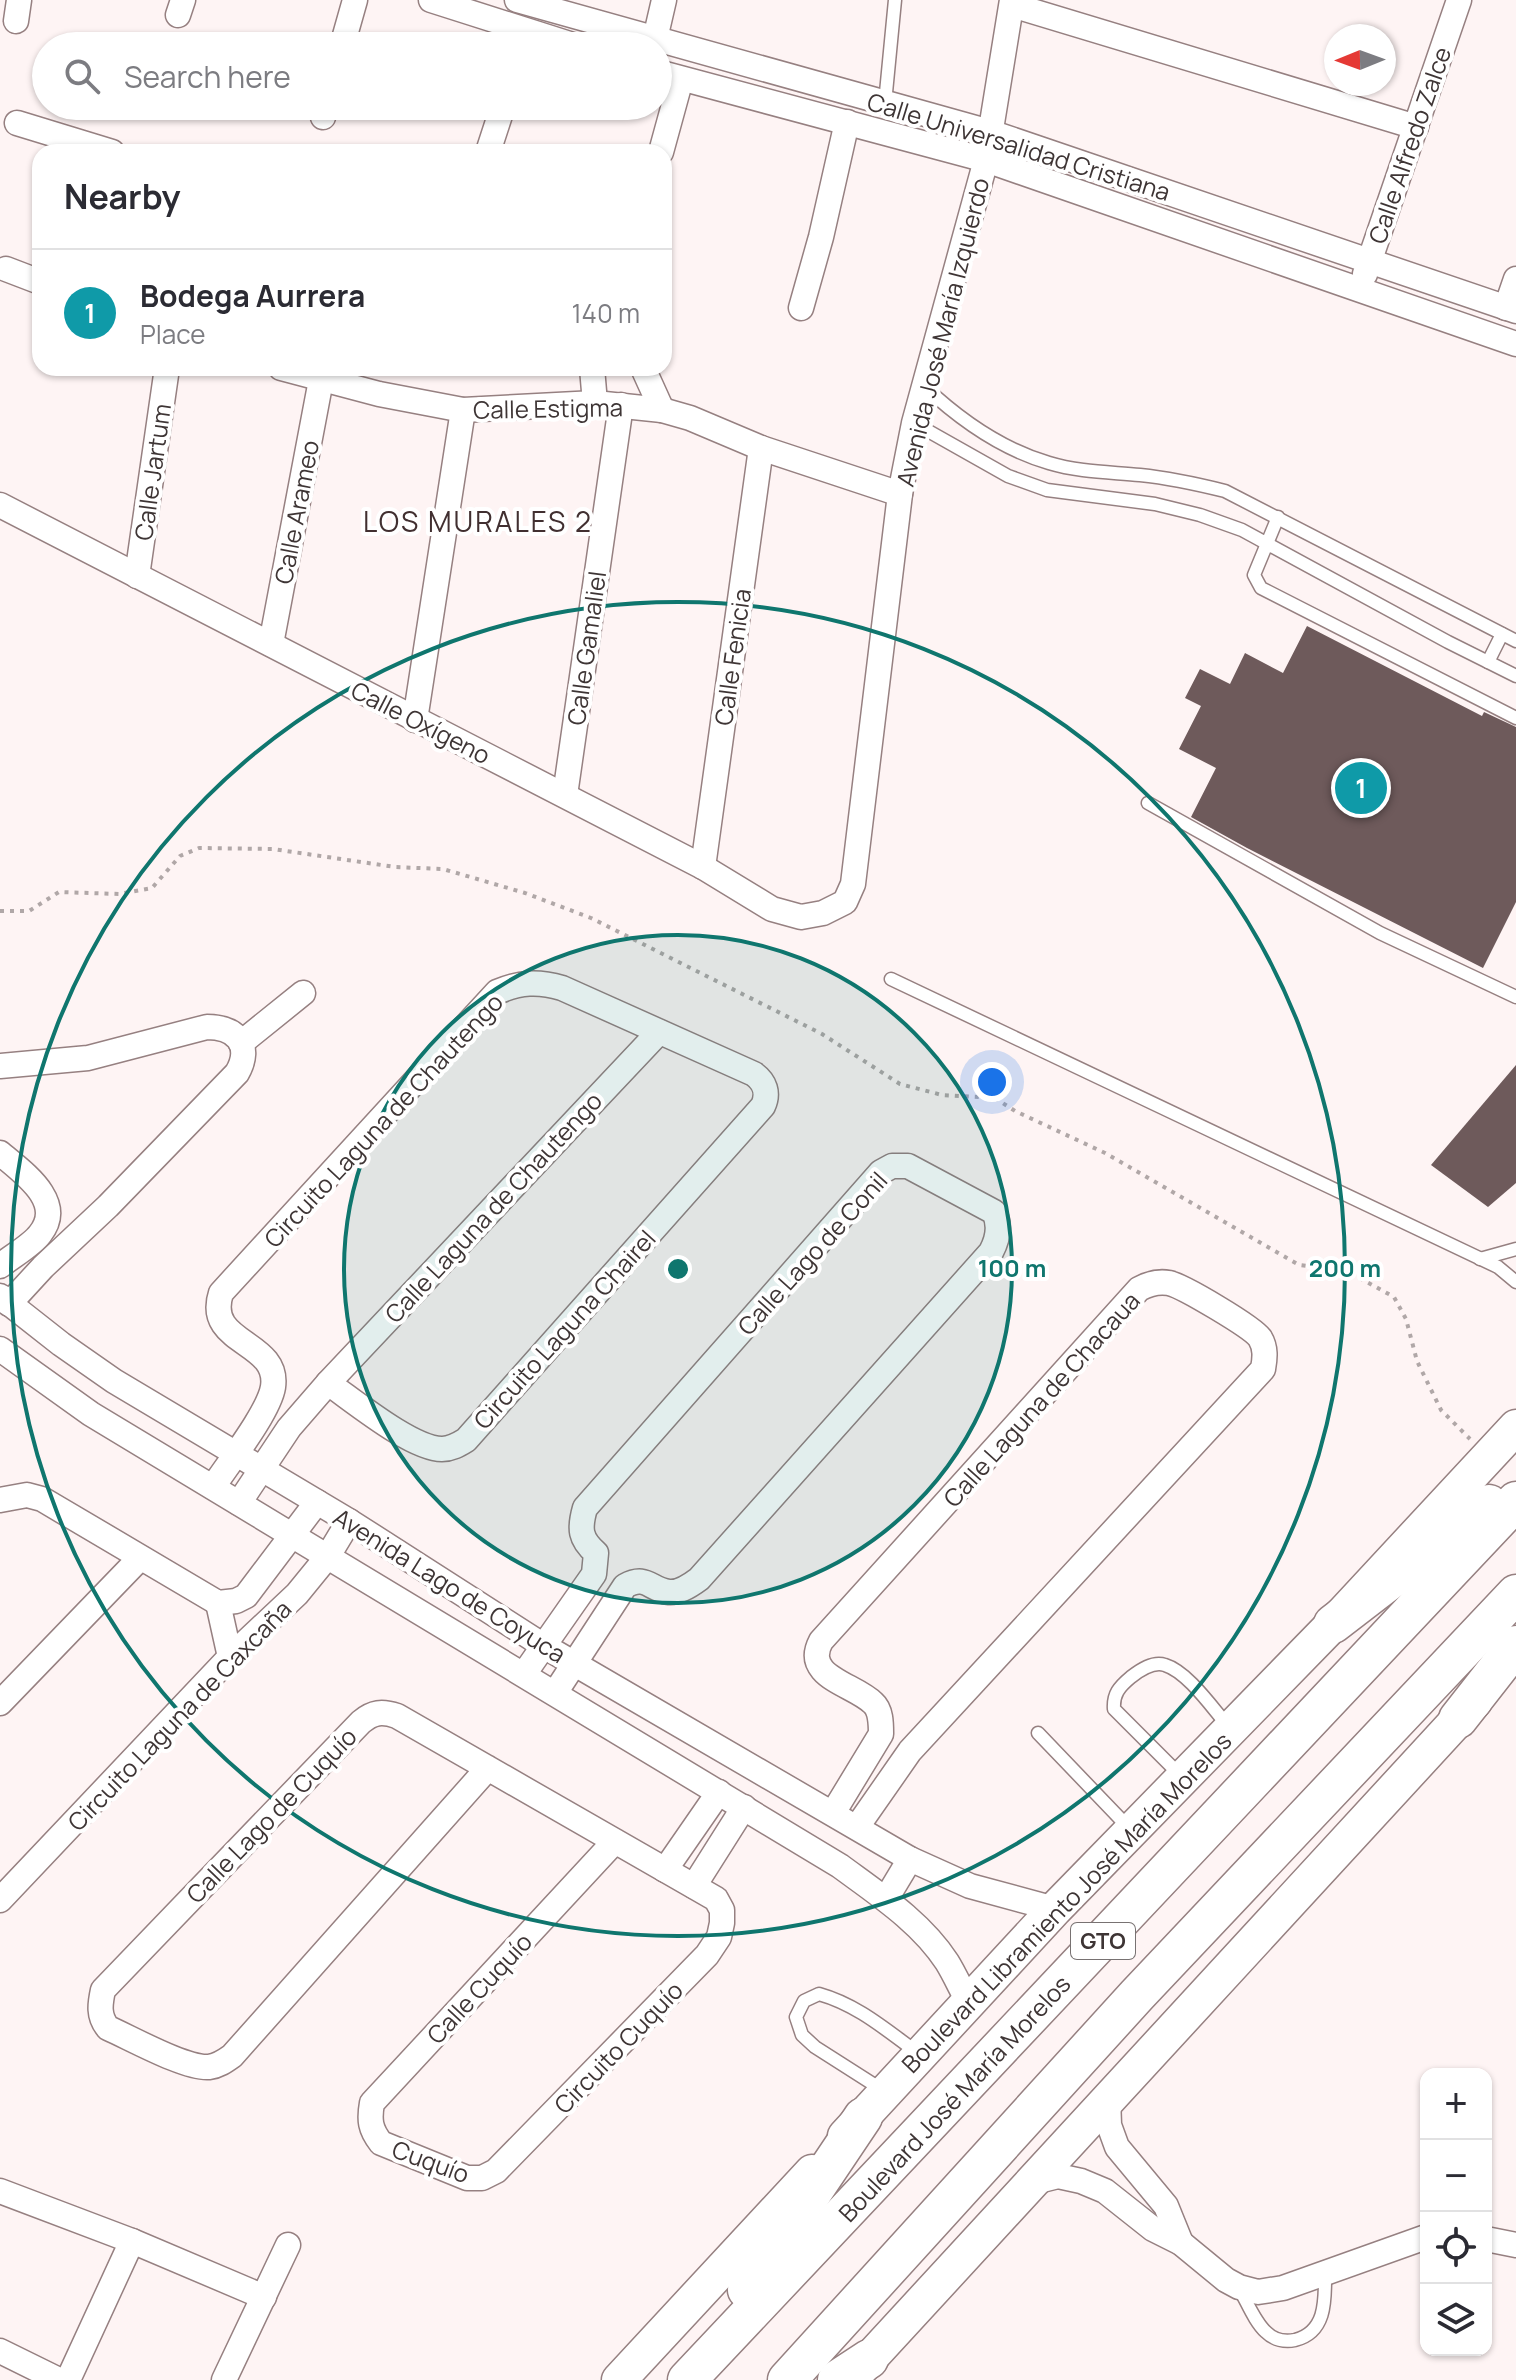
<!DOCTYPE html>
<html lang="en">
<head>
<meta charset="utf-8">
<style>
  :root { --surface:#fff; --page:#f7f7f7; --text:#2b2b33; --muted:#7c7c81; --line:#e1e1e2; --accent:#2563eb }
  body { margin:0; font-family:Manrope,sans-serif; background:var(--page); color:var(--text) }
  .controls { position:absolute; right:24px; bottom:24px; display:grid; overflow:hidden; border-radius:16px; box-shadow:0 2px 6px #0004 }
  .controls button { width:72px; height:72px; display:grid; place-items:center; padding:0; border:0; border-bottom:2px solid var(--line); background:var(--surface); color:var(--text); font:40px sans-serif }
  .compass { position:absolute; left:1324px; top:24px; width:72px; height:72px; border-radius:50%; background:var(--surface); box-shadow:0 2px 6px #0004; rotate:269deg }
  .you { position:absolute; left:992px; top:1082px; width:28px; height:28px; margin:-20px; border:6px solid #fff; border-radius:50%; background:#1a73e8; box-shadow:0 0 0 12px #1a73e833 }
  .badge { display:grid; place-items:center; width:52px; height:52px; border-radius:50%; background:var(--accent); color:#fff; font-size:26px; font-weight:700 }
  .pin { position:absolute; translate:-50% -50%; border:4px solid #fff; box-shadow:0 2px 8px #0006 }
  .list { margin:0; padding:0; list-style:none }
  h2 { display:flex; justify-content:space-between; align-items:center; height:104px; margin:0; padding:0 32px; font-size:34px }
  h2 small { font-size:26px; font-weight:400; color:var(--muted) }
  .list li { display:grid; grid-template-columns:52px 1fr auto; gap:24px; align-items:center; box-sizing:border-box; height:128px; padding:0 32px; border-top:2px solid var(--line) }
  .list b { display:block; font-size:30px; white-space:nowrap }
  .list p { margin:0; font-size:26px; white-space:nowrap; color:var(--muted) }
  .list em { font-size:26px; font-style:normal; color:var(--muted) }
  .icon { flex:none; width:44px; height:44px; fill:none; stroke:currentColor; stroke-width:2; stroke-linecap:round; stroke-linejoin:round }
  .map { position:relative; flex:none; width:1516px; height:2380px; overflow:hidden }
  .search { position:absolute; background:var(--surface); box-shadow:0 2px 6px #0004; left:32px; top:32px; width:640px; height:88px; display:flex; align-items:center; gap:20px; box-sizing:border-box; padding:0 28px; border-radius:44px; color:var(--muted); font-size:30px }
  .panel { position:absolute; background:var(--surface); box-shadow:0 2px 6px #0004; left:32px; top:144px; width:640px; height:232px; border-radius:24px }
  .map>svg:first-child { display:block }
  .building { fill:#6e5a5b }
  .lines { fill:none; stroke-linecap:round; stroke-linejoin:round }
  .lane-casing { stroke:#968081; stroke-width:15 }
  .street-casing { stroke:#968081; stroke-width:27 }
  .secondary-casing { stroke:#968081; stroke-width:37 }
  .primary-casing { stroke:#968081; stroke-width:41 }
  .path { stroke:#b0a7a7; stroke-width:4; stroke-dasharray:4 6; stroke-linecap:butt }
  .lane { stroke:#fff; stroke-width:12 }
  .street { stroke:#fff; stroke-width:24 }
  .secondary { stroke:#fff; stroke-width:34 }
  .primary { stroke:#fff; stroke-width:38 }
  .ring { fill:none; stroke:#0f766e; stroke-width:4 }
  .labels { text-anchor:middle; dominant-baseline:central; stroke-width:8; stroke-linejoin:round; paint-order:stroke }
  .shield { fill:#fff; stroke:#787272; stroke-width:2 }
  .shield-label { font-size:22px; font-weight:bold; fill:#3e3535 }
  .street-label { font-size:24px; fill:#3e3535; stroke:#fff }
  .quarter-label { font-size:28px; letter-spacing:2px; fill:#412f30; stroke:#fff }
  .centre { fill:#0f766e; stroke:#fff; stroke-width:4 }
  .ring-label { font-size:24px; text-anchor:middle; font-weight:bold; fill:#0f766e; stroke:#fff; stroke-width:8; stroke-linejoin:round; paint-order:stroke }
</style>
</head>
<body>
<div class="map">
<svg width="1516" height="2380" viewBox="0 0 1516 2380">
  <rect width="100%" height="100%" fill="#fef4f4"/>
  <g class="building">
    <polygon points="1307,626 1482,716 1484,712 1516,727 1516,902 1483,968 1247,848 1191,817 1216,768 1179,749 1201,706 1185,698 1200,669 1230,684 1245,653 1283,673"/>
    <polygon points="1516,1065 1516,1183 1488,1207 1431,1165"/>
  </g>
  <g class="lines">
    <defs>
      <g id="lane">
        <polyline points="885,103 895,0"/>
        <path d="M924,386C959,419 1001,449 1049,463C1079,472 1109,472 1140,475C1169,478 1197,484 1225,491L1516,641"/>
        <polyline points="914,423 1008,476 1047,490 1155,504 1200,515 1242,530 1448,642 1516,676"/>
        <polyline points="1278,517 1254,575 1261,588 1516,718"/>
        <polyline points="1488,662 1502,634"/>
        <polyline points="1148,803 1380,933 1516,997"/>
        <polyline points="891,979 1498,1267 1516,1282"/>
        <polyline points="1480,1259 1516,1249"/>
        <polyline points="1038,1733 1130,1829"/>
        <path d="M1181,1776L1114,1709C1113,1694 1119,1687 1131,1677C1140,1670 1153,1661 1165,1665C1188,1672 1213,1709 1229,1727"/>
        <path d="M884,2091L815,2047L802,2035L796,2017L804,2001L819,1994C858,2005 886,2030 918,2053"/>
        <path d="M1240,2290C1248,2304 1255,2322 1266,2332C1274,2340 1285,2342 1295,2340C1327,2332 1325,2299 1325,2273"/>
      </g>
      <g id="street">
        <polyline points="431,0 576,46"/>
        <polyline points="517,0 990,132 1516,311"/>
        <polyline points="1012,5 1416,127"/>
        <polyline points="178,15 183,0"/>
        <polyline points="16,21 19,0"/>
        <polyline points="655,39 664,0"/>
        <polyline points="342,46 355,0"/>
        <polyline points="658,72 986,160 1516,344"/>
        <polyline points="323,117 326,106"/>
        <polyline points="17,123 112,152"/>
        <polyline points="488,152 503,106"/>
        <polyline points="661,152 681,79"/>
        <polyline points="6,269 40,282"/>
        <polyline points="1365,274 1459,0"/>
        <polyline points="801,308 821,237 847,122"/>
        <polyline points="1506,308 1516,279"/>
        <polyline points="281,368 379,394 463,410 595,403 662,410 690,418 761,448 900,494"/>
        <polyline points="592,368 595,403"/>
        <polyline points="643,368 662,410"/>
        <polyline points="0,505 703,867 772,909 801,917 823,913 845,902 853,884 900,494 914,423 986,160 1012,0"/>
        <polyline points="137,576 167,368"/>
        <polyline points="271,644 321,380"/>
        <polyline points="415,720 463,410"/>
        <polyline points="565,795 621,405"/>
        <polyline points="703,867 761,448"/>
        <polyline points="241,1043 303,993"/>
        <path d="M0,1066L88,1058L207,1027C236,1027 253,1045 237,1073L108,1206L43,1267L9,1304"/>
        <path d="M0,1153C22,1172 66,1201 40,1234C31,1246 12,1256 0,1266"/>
        <polyline points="0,1296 61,1344 114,1381 349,1521 544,1646 910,1859 970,1886 1055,1909"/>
        <path d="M0,1349L91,1414L840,1866C878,1894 921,1922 947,1962C955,1975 961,1989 968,2001"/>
        <path d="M213,1487C228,1464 269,1412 273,1387C280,1340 204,1345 221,1293L497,992C520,982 538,981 562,988L754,1074C765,1082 769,1093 763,1106L466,1440C458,1445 451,1449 442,1449C412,1449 354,1401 328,1383"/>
        <polyline points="0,1500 27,1495 42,1499 218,1603 236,1601 246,1596 317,1502"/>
        <polyline points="239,1503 289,1428 328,1383 659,1032"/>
        <polyline points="218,1603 230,1657"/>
        <path d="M524,1674L594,1574L596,1553C580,1539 579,1529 585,1508L881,1172L892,1166H908L994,1212C1001,1226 998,1239 991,1252L699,1579C691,1585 679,1593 669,1592C650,1590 647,1574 625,1586L555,1693"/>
        <polyline points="0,1703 140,1558"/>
        <path d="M488,1768L232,2056C225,2061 218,2066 209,2067C186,2069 131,2038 108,2028C98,2016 100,2004 103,1990L361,1722C373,1712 382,1711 397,1716L716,1899L722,1910V1923L719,1937L707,1955L496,2171L482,2178H467L381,2143C370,2129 369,2120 372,2103L615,1841"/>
        <path d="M833,1813L881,1734C881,1723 881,1710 873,1703C854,1684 802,1677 821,1641L1139,1289C1148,1284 1158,1281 1169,1283C1183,1286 1252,1327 1260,1338C1266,1348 1265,1358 1263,1369L910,1751L857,1827"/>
        <polyline points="665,1870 719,1792"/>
        <polyline points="694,1886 744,1807"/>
        <polyline points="886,1899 910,1859"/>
        <polyline points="0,1900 230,1657 297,1594 328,1556 349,1521"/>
        <polyline points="1108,2097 1109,2125 1117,2147 1166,2206 1181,2243"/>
        <polyline points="1030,2183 1058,2176 1081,2181 1105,2191 1153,2229 1181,2243 1226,2280 1239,2287 1258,2292 1283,2288 1426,2237"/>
        <polyline points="0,2191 132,2241 264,2297"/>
        <polyline points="1486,2239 1516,2245"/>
        <polyline points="0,2351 59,2380"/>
        <polyline points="68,2380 132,2241"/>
        <polyline points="224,2380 288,2245"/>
      </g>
      <g id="secondary">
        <polyline points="845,2136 1055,1909 1333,1624 1516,1427"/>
        <polyline points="619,2380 812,2172"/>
        <polyline points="850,2380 1475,1701"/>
      </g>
      <g id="primary">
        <polyline points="1333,1624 1489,1504"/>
        <polyline points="1458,1719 1516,1645"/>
        <polyline points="747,2290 863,2117"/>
        <polyline points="687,2380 1516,1501"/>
        <polyline points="787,2380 1137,1995 1516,1594"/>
        <polyline points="837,2380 869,2359"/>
      </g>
    </defs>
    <use href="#lane" class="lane-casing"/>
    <use href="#street" class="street-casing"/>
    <use href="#secondary" class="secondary-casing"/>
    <use href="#primary" class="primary-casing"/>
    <polyline class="path" points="0,911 29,911 59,892 119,894 152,888 180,856 199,848 273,849 395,867 443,869 525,893 591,918 822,1034 900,1084 942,1095 995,1098 1015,1111 1105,1153 1299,1265 1347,1271 1394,1297 1406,1319 1417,1361 1441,1410 1470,1439"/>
    <use href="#lane" class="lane"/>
    <use href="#street" class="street"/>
    <use href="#secondary" class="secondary"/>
    <use href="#primary" class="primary"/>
  </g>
  <circle cx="678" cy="1269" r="334" fill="#0f766e" fill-opacity=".12"/>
  <g class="ring">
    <circle cx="678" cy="1269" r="334"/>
    <circle cx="678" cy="1269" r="667"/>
  </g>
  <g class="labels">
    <rect class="shield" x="1071" y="1923" width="64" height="36" rx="6"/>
    <g class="shield-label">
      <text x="1103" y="1941">GTO</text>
    </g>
    <g class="street-label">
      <text transform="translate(1409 145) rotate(-71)">Calle Alfredo Zalce</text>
      <text transform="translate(1019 146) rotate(17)">Calle Universalidad Cristiana</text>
      <text transform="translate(942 332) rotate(-76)">Avenida José María Izquierdo</text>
      <text transform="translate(548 408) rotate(-1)">Calle Estigma</text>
      <text transform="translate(152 472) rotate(-82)">Calle Jartum</text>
      <text transform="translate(296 512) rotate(-79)">Calle Arameo</text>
      <text transform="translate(586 648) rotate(-82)">Calle Gamaliel</text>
      <text transform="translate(732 657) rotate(-82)">Calle Fenicia</text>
      <text transform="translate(421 722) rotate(27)">Calle Oxígeno</text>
      <text transform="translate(383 1120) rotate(-47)">Circuito Laguna de Chautengo</text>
      <text transform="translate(493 1207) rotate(-47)">Calle Laguna de Chautengo</text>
      <text transform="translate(812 1253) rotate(-48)">Calle Lago de Conil</text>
      <text transform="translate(564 1329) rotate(-48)">Circuito Laguna Chairel</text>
      <text transform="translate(1041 1399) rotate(-48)">Calle Laguna de Chacaua</text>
      <text transform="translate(450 1585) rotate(32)">Avenida Lago de Coyuca</text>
      <text transform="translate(179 1715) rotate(-46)">Circuito Laguna de Caxcaña</text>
      <text transform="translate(271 1815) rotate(-46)">Calle Lago de Cuquío</text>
      <text transform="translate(1066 1902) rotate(-46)">Boulevard Libramiento José María Morelos</text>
      <text transform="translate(479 1988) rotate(-47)">Calle Cuquío</text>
      <text transform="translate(618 2047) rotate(-46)">Circuito Cuquío</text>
      <text transform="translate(954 2098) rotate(-47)">Boulevard José María Morelos</text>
      <text transform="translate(431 2161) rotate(20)">Cuquío</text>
    </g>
    <g class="quarter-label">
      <text x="478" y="521">LOS MURALES 2</text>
    </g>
  </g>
  <circle cx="678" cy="1269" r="12" class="centre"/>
  <g class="ring-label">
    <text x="1012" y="1277">100 m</text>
    <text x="1345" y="1277">200 m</text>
  </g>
</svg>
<div class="controls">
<button>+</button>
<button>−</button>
<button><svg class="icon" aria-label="locate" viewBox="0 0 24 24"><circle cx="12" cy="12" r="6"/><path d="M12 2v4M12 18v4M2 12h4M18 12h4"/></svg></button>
<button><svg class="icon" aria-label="layers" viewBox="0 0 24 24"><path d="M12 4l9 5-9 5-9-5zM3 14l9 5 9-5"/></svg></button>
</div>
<svg class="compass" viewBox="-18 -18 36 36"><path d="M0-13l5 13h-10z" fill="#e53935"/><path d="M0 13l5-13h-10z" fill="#7c7c81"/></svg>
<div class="you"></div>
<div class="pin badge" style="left:1361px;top:788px;background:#0f9aa8">1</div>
<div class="search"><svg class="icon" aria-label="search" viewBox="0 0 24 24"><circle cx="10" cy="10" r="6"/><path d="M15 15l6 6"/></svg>Search here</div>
<section class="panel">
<h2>Nearby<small></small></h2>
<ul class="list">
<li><span class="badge" style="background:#0f9aa8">1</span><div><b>Bodega Aurrera</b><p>Place</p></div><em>140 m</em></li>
</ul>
</section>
</div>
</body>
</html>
